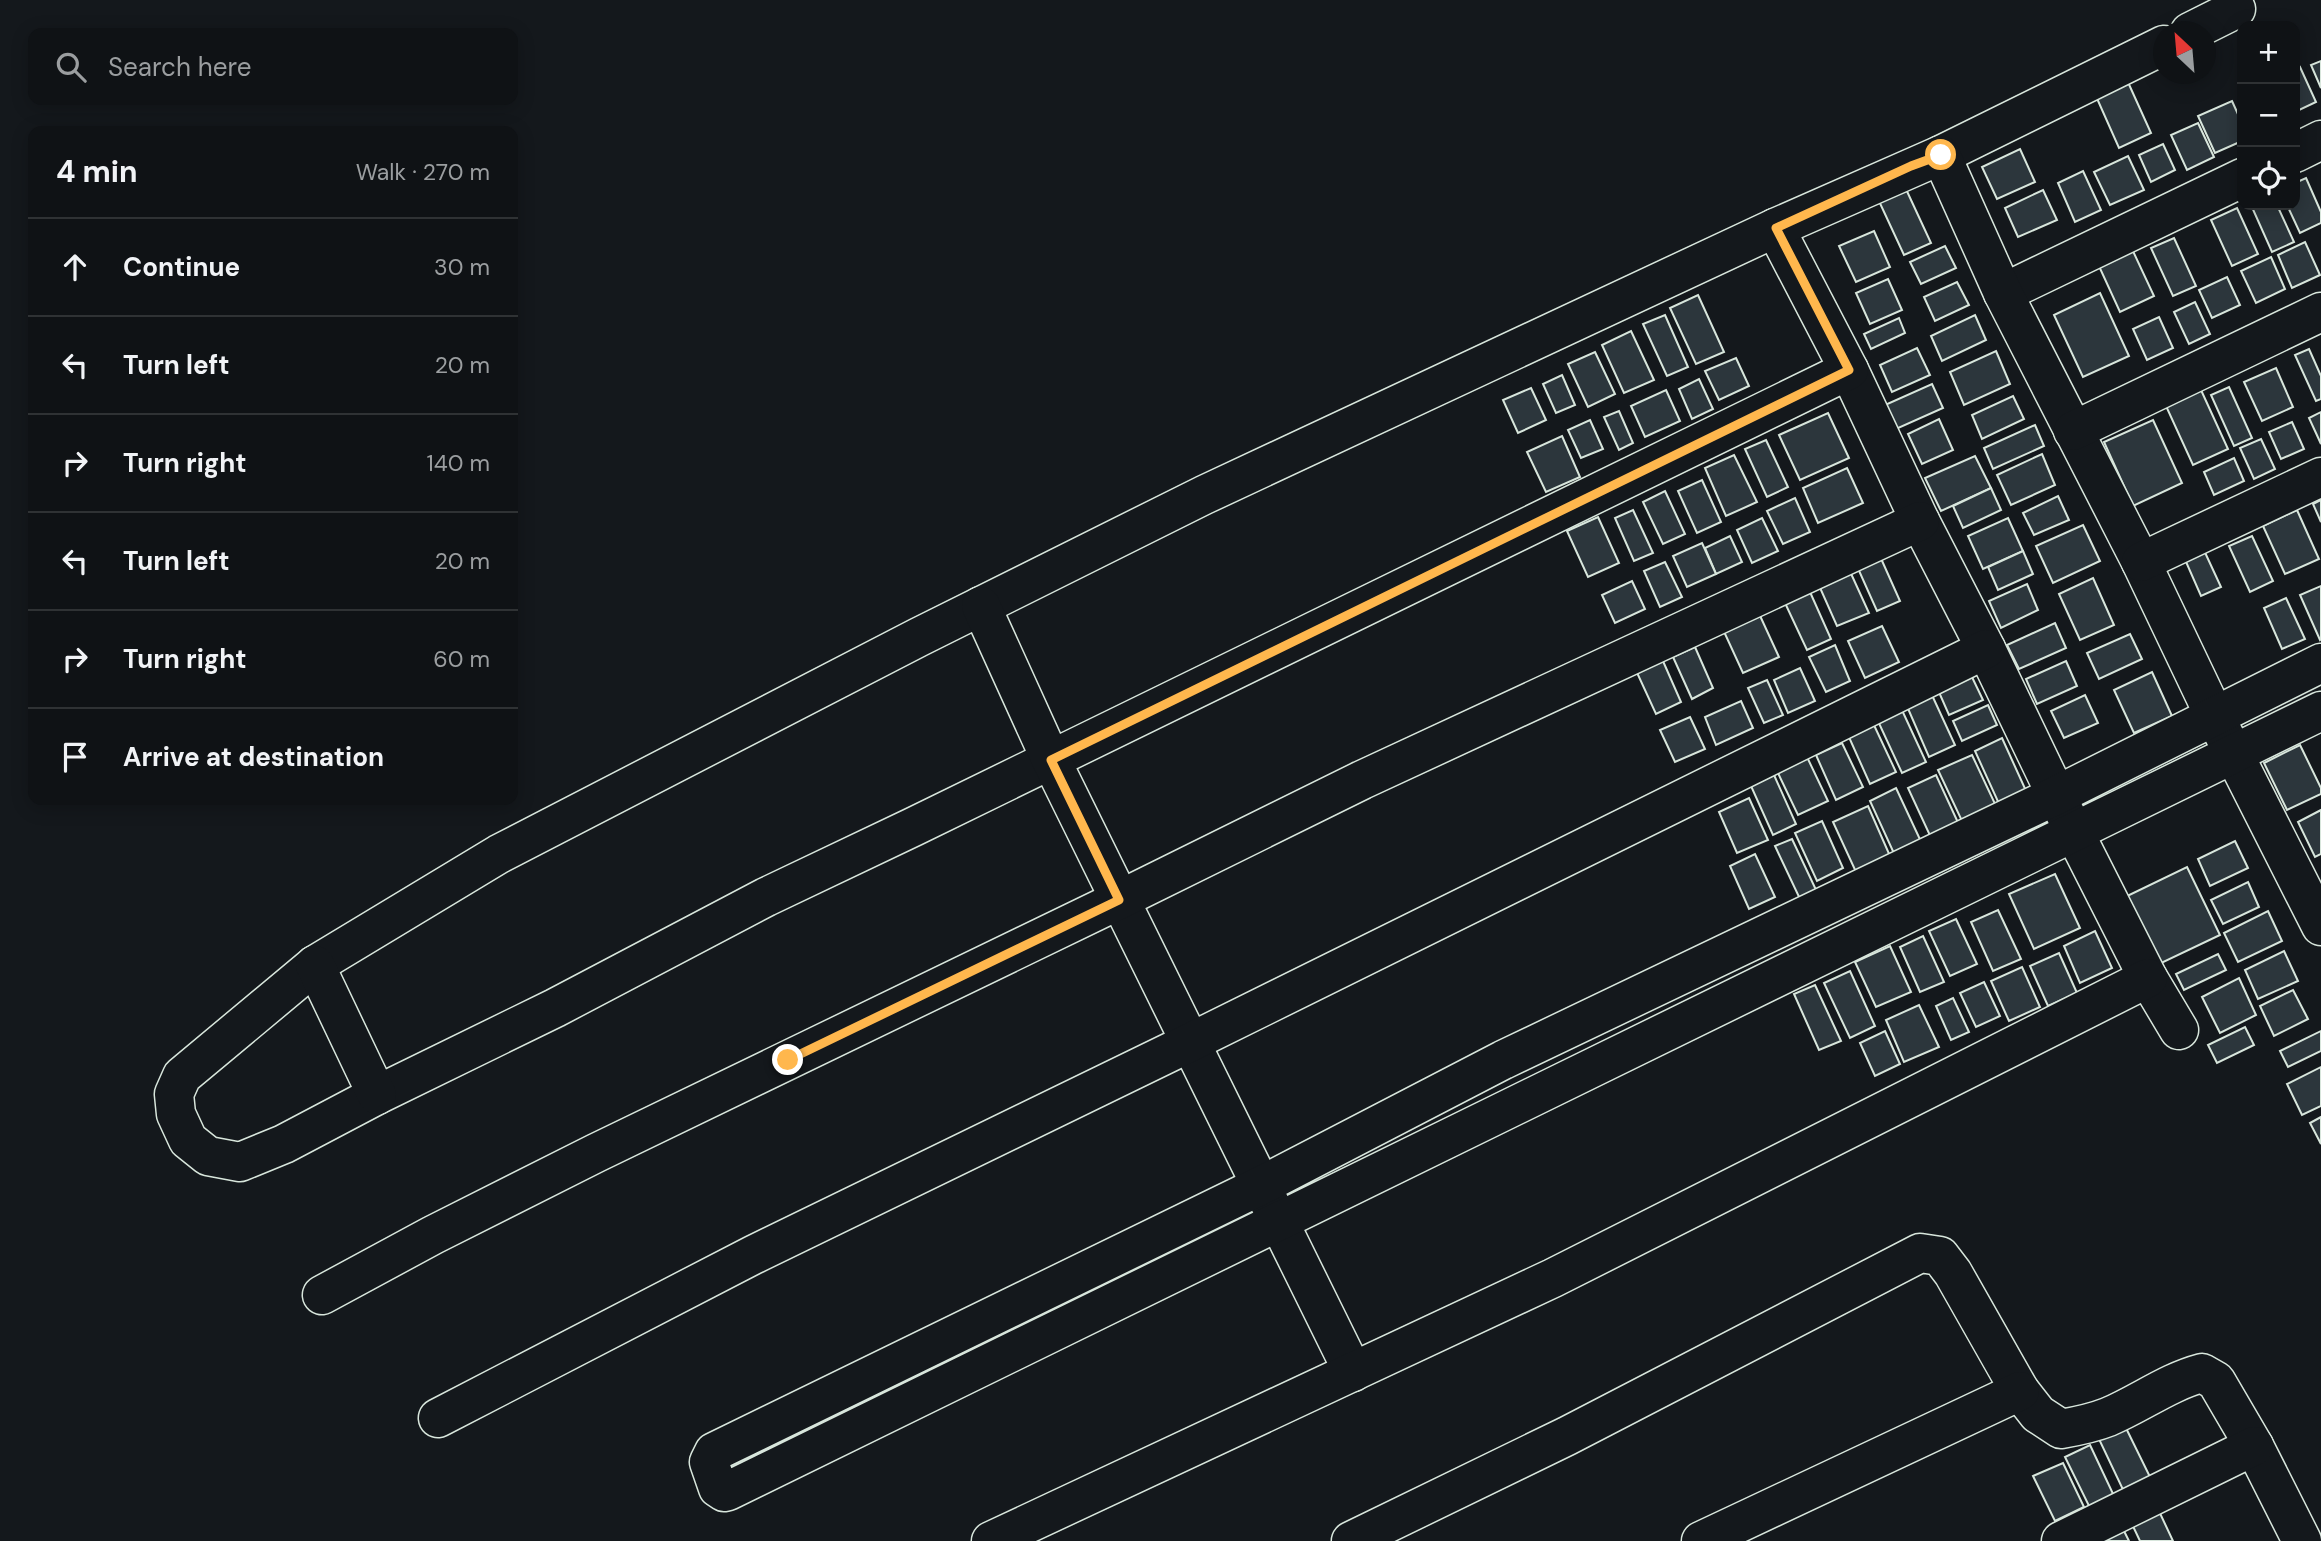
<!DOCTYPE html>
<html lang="en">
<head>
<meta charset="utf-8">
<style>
  :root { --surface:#0f1215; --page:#181b1e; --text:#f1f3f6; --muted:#9b9ea0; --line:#2f3234 }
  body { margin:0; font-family:"DM Sans",sans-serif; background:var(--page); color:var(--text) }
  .controls { position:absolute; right:21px; top:21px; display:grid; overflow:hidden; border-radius:14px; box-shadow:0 4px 18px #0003 }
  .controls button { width:63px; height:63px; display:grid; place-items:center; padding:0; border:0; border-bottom:2px solid var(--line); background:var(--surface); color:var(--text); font:35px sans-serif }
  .compass { position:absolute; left:2153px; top:21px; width:63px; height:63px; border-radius:50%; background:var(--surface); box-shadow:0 4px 18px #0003; rotate:334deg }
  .stop { position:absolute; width:21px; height:21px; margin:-16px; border:5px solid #ffb74d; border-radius:50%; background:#fff }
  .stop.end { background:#ffb74d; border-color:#fff; box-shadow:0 2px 7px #0008 }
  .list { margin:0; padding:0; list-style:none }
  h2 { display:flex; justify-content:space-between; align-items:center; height:91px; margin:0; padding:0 28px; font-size:30px }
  h2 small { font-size:23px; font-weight:400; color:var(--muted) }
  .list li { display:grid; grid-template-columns:46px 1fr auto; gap:21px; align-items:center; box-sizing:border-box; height:98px; padding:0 28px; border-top:2px solid var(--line) }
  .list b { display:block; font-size:26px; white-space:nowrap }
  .list em { font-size:23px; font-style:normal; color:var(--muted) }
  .icon { flex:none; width:38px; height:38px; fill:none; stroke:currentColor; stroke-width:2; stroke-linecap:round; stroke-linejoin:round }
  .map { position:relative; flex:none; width:2321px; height:1541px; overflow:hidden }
  .search { position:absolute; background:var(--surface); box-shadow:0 4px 18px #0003; left:28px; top:28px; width:490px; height:77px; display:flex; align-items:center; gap:18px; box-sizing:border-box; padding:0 24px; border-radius:14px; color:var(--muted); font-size:26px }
  .panel { position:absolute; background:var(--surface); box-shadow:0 4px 18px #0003; left:28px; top:126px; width:490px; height:679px; border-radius:14px }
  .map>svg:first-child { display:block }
  .building { fill:#2c363c; stroke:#d8e6dc; stroke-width:2 }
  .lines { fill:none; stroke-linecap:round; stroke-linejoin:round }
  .minor-casing { stroke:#d8e6dc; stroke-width:41 }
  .minor { stroke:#14181c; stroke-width:38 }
  .route { stroke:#ffb74d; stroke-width:9 }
</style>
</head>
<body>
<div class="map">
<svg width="2321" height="1541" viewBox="0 0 2321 1541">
  <rect width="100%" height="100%" fill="#14181c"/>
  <g class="building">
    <polygon points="2321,61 2321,88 2311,65"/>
    <polygon points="2300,67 2316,102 2295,112 2295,70"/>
    <polygon points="2127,80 2151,133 2119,148 2095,94"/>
    <polygon points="2232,101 2242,123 2242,141 2215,153 2198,116"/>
    <polygon points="2198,123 2214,157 2187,170 2171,135"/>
    <polygon points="2163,144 2175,170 2151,182 2139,155"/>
    <polygon points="2020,149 2035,182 1997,199 1982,167"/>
    <polygon points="2128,156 2144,190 2110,205 2094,172"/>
    <polygon points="2083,171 2101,210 2075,222 2058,183"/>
    <polygon points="2306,178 2321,212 2321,223 2300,233 2287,205 2295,205 2295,183"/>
    <polygon points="1905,187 1931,243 1904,255 1878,199"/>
    <polygon points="2043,190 2057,220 2018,237 2005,208"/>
    <polygon points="2251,205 2277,205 2294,242 2272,252"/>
    <polygon points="2237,208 2258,254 2232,266 2211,220"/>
    <polygon points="1874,231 1890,267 1856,282 1839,246"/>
    <polygon points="2174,238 2196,286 2173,296 2151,248"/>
    <polygon points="2305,242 2320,275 2292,288 2278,255"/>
    <polygon points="1945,246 1956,268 1921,284 1910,262"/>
    <polygon points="2132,249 2154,296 2120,312 2098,264"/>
    <polygon points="2271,257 2285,289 2256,303 2241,271"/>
    <polygon points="2227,277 2240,305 2212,318 2199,290"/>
    <polygon points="1888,279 1902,310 1870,324 1856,293"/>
    <polygon points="1957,282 1969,305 1935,321 1924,297"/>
    <polygon points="2100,293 2129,356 2083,377 2054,315"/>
    <polygon points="1698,295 1724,352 1696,364 1670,308"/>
    <polygon points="2195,302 2210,334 2189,344 2174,312"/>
    <polygon points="1665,315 1688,367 1667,376 1643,324"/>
    <polygon points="1975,315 1986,340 1942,361 1931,336"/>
    <polygon points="2159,317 2173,348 2147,360 2133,329"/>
    <polygon points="1899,318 1905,333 1871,349 1864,334"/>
    <polygon points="1631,331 1654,380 1624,393 1602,345"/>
    <polygon points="1917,348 1930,375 1892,392 1880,365"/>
    <polygon points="2309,349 2321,376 2321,399 2316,401 2295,355"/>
    <polygon points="1996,351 2010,384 1964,405 1950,372"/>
    <polygon points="1595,352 1615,394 1588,407 1568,364"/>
    <polygon points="1736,358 1749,386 1719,400 1705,371"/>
    <polygon points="2276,368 2293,407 2262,421 2244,382"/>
    <polygon points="1562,375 1575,405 1556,413 1543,384"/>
    <polygon points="1699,379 1713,409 1692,419 1679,389"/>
    <polygon points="1932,384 1943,408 1896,429 1885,405"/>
    <polygon points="2229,387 2252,438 2234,446 2211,395"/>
    <polygon points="1531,388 1546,420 1518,433 1503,400"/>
    <polygon points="1666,390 1680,421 1645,437 1631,406"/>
    <polygon points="2201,390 2228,449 2193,465 2166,406"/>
    <polygon points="2013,396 2024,419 1982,439 1972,415"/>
    <polygon points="1619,411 1633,443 1619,450 1604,417"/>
    <polygon points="2321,412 2321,444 2309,418"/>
    <polygon points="1828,413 1849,458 1800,480 1779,435"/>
    <polygon points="1939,419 1953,450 1922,464 1908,434"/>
    <polygon points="1590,420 1603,449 1581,458 1568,430"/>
    <polygon points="2153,420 2182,483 2133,506 2104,442"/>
    <polygon points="2292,422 2304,449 2281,459 2269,432"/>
    <polygon points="2035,425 2044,446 1993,469 1984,448"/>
    <polygon points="1562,436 1580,477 1546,492 1527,452"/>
    <polygon points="2261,439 2275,469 2254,479 2240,448"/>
    <polygon points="1766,440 1788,487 1767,497 1745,449"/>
    <polygon points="2042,454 2055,485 2011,505 1997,475"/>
    <polygon points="1734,455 1757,502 1726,516 1705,468"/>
    <polygon points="1975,456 1991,488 1941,511 1925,478"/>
    <polygon points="2234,458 2244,481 2214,495 2204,472"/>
    <polygon points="1847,468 1863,503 1818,523 1803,488"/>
    <polygon points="1702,480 1721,522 1697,533 1678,491"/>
    <polygon points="1991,488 2001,510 1963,528 1953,506"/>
    <polygon points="1665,491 1685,534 1663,544 1643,502"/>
    <polygon points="2058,496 2069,520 2034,535 2023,513"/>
    <polygon points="1795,498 1810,532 1783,544 1767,511"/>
    <polygon points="2321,500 2321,522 2313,504"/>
    <polygon points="1633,510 1653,553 1634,561 1615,518"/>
    <polygon points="2297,510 2319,559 2285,574 2263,526"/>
    <polygon points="1598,517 1619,563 1588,577 1567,531"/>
    <polygon points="1762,518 1778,551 1752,563 1737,530"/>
    <polygon points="2008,518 2023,551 1983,569 1968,536"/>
    <polygon points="2083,525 2100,561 2053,583 2036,546"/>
    <polygon points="1730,536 1742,562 1716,574 1705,548"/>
    <polygon points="2252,536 2273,581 2250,592 2229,546"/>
    <polygon points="1702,543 1716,574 1687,587 1673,556"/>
    <polygon points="2202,546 2221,587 2201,596 2183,555"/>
    <polygon points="2023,551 2033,574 1998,590 1988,567"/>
    <polygon points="1879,554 1900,601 1877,611 1856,564"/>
    <polygon points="1665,562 1682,597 1660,607 1644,571"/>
    <polygon points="1848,567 1869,613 1837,626 1817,581"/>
    <polygon points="2093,578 2114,625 2080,640 2059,594"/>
    <polygon points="1632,581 1645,609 1615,623 1602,595"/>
    <polygon points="2027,584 2038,610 2001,628 1989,601"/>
    <polygon points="2321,586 2321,639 2320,640 2300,595"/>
    <polygon points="1810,592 1831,639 1807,650 1785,603"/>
    <polygon points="2286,598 2305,639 2282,649 2264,608"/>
    <polygon points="1756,607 1779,657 1743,673 1720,623"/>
    <polygon points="2055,623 2066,648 2019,669 2007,645"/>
    <polygon points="1882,626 1899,662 1865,678 1848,641"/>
    <polygon points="2130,634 2142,659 2099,679 2087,653"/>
    <polygon points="1835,645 1850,681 1826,692 1809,657"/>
    <polygon points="1695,647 1713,688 1692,699 1673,657"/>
    <polygon points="1659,652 1681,702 1656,714 1633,664"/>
    <polygon points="2066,661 2077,686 2037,704 2026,679"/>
    <polygon points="1800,668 1815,701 1788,713 1774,680"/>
    <polygon points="2152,672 2172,716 2134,733 2114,690"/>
    <polygon points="1971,675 1983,700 1949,715 1938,690"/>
    <polygon points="1767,680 1783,715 1764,723 1748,688"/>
    <polygon points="1931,693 1955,745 1929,757 1906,704"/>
    <polygon points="2085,695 2098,723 2064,738 2051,711"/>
    <polygon points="1741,701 1753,728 1716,745 1705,717"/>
    <polygon points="1988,705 1997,725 1962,741 1953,721"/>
    <polygon points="1901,708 1926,762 1902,773 1877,719"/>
    <polygon points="1690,717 1705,749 1675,762 1660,730"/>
    <polygon points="1873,723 1896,772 1870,784 1848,735"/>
    <polygon points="2002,738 2027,793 2000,806 1975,751"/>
    <polygon points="1842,743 1863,787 1836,800 1816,755"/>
    <polygon points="2300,745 2321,788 2321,794 2287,810 2264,763"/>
    <polygon points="1972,755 1996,806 1962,821 1938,770"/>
    <polygon points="1807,757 1828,801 1798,815 1777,771"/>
    <polygon points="1774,775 1796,824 1773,835 1751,786"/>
    <polygon points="1936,775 1961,829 1933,842 1908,788"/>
    <polygon points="1896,788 1924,848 1897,860 1870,801"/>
    <polygon points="1749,798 1768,840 1737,853 1719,812"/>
    <polygon points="1868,806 1890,856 1856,872 1833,822"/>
    <polygon points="2321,810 2321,854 2315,857 2298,822"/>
    <polygon points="1822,821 1843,868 1817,881 1795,833"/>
    <polygon points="1792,839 1817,892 1800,899 1775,846"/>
    <polygon points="2235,841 2248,868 2210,886 2198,859"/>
    <polygon points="1755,854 1775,897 1749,909 1730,866"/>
    <polygon points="2187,867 2220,935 2155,966 2123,898"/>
    <polygon points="2055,874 2080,928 2034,949 2009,894"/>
    <polygon points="2248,882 2259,907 2223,924 2211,900"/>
    <polygon points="1998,910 2021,959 1993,971 1971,922"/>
    <polygon points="2268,911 2282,941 2238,962 2224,933"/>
    <polygon points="1956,919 1977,964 1950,976 1929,931"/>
    <polygon points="2095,931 2112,968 2080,983 2064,946"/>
    <polygon points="1923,936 1944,982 1920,992 1900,947"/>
    <polygon points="1890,946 1911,992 1876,1007 1855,962"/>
    <polygon points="2284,951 2298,981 2258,999 2245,970"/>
    <polygon points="2059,953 2077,993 2048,1006 2030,966"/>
    <polygon points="2218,954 2226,970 2184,990 2176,974"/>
    <polygon points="2022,967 2040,1007 2009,1021 1991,981"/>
    <polygon points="1850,971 1875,1026 1850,1038 1824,983"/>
    <polygon points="2239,978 2256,1015 2220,1033 2202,997"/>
    <polygon points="1984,982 2000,1016 1976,1027 1960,993"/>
    <polygon points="1815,985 1841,1041 1819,1050 1794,994"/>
    <polygon points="2293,990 2308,1019 2274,1036 2260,1006"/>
    <polygon points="1953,998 1969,1032 1951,1040 1936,1006"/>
    <polygon points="1919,1005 1939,1047 1904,1062 1886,1020"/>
    <polygon points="2245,1027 2254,1045 2217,1063 2208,1045"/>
    <polygon points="1885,1031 1900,1064 1875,1076 1860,1043"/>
    <polygon points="2321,1031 2321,1051 2288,1067 2280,1051"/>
    <polygon points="2321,1067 2321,1106 2302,1115 2287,1084"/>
    <polygon points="2321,1117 2321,1144 2310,1123"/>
    <polygon points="2124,1424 2153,1483 2126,1496 2098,1437"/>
    <polygon points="2090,1445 2115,1498 2091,1510 2065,1457"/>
    <polygon points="2063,1463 2084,1507 2055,1521 2033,1476"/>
    <polygon points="2158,1509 2173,1541 2140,1541 2131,1522"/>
    <polygon points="2124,1531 2129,1541 2103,1541"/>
  </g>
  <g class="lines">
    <defs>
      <g id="minor">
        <polyline points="2190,32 2236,9"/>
        <polyline points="2295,153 2321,140"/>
        <polyline points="1941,155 2164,45"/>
        <polyline points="1775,228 1849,370 1920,521 1986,649 2074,832 2148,978 2179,1030"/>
        <polyline points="2003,293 2242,178"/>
        <polyline points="1849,370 913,827 766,897 555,1008 377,1095 284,1144 240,1162 208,1156 188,1140 176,1114 174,1094 182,1076 315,965 499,854 919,637 1204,495 1775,228 1941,155 2003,293 2141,562 2214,715 2321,926"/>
        <polyline points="2073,431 2321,312"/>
        <polyline points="2141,562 2321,477"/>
        <polyline points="981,606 1051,760 1353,1372"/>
        <polyline points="2321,663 2057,795 1503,1060 1260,1186 714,1452 709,1462 718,1488 724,1492 728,1491 2321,711"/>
        <polyline points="315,965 377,1095"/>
        <polyline points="322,1295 433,1235 596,1153 1119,900 1362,780 1920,521"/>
        <polyline points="438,1418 753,1255 1189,1043 1986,649"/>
        <polyline points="991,1541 1553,1278 2148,978"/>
        <path d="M1351,1541L1567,1436L1920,1253L1940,1256L1953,1273L2020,1391L2038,1414L2061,1429C2078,1426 2093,1423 2108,1417C2141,1403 2168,1382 2202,1373L2216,1381L2254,1446L2302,1541"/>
        <polyline points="1701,1541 2020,1391"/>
        <polyline points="2061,1541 2254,1446"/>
      </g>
    </defs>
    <use href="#minor" class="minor-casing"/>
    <use href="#minor" class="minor"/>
  </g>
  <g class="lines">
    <polyline class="route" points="788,1060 1119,900 1051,760 1849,370 1776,228 1911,166 1941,155"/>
  </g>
</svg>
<div class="controls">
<button>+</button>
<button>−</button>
<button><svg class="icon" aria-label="locate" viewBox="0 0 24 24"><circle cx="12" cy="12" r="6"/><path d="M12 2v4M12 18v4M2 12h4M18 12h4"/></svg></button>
</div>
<svg class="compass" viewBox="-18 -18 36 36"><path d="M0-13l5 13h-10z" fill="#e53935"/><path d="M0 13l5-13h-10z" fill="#9b9ea0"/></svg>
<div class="stop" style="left:1941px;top:155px"></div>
<div class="stop end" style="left:788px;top:1060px"></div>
<div class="search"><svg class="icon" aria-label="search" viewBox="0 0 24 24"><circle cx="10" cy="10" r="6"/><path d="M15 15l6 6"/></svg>Search here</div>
<section class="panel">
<h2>4 min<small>Walk · 270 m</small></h2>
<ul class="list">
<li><svg class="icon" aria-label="ahead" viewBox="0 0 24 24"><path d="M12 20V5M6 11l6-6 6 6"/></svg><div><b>Continue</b></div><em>30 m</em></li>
<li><svg class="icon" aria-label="left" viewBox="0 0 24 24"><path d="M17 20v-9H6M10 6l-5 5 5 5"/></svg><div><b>Turn left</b></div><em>20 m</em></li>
<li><svg class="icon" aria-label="right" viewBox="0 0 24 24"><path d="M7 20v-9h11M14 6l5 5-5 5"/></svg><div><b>Turn right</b></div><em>140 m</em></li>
<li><svg class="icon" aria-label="left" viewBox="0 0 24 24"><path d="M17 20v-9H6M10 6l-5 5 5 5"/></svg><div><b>Turn left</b></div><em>20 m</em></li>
<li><svg class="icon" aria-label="right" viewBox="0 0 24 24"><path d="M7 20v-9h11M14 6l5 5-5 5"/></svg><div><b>Turn right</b></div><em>60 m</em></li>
<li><svg class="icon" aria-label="arrive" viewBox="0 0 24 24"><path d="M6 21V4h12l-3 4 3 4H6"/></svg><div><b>Arrive at destination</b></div></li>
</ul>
</section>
</div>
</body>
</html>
